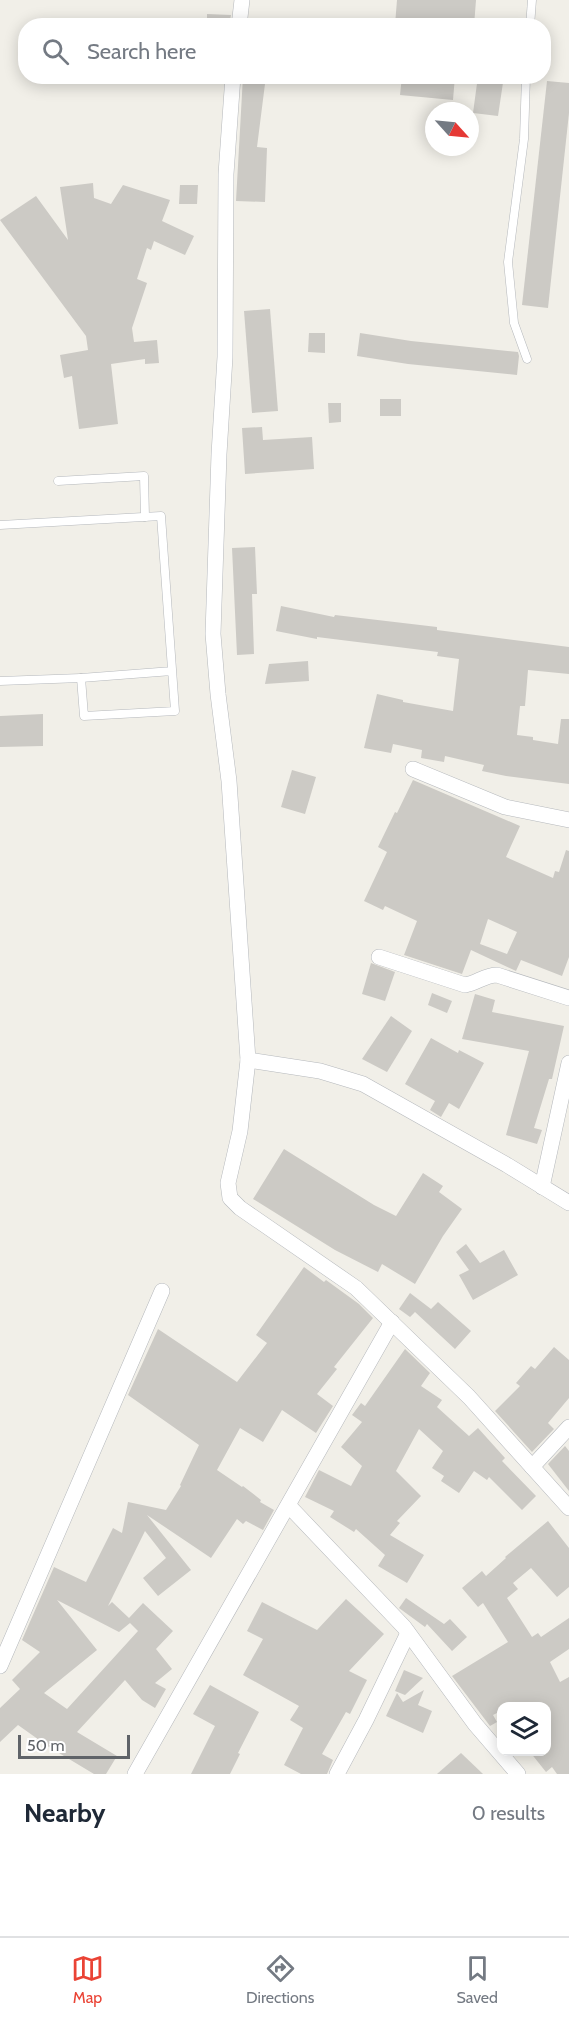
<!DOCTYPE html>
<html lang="en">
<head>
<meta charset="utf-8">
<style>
  :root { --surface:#fff; --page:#f2f2f3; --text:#1f2937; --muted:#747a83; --line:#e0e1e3; --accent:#ea4335 }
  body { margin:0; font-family:Cabin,sans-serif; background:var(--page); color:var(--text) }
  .controls { position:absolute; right:18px; bottom:18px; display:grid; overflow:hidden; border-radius:12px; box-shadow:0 3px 15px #0003 }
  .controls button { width:54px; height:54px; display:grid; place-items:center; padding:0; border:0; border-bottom:2px solid var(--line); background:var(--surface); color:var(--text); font:30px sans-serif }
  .compass { position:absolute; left:425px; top:102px; width:54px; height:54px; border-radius:50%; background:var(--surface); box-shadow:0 3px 15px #0003; rotate:117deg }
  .scale { position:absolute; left:18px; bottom:15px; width:112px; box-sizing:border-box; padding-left:6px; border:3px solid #5f6368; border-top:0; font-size:16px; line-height:21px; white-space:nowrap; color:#5f6368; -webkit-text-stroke:4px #fff; paint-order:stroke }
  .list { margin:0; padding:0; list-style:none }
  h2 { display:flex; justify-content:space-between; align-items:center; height:78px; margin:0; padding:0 24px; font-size:26px }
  h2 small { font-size:20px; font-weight:400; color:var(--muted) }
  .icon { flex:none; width:33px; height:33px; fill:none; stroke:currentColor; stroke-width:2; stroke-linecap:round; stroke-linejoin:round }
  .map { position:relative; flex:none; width:569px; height:1774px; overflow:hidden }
  .search { position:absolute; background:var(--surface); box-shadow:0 3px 15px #0003; left:18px; right:18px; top:18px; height:66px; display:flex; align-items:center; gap:15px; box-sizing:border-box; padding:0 21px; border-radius:24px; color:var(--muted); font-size:22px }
  .sheet { height:162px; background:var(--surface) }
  nav { display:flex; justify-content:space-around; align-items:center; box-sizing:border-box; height:84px; border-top:2px solid var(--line); background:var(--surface); font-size:16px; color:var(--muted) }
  nav a { display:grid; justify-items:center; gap:3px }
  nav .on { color:var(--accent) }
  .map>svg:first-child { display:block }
  .building { fill:#cccac5; fill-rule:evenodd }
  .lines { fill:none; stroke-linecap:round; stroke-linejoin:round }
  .service-casing { stroke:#b5b8bc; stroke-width:9 }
  .minor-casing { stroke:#b5b8bc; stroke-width:16 }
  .service { stroke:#fff; stroke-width:8 }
  .minor { stroke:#fff; stroke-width:15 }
</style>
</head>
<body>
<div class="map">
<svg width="569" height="1774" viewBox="0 0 569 1774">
  <rect width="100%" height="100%" fill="#f1efe8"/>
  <g class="building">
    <polygon points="397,0 476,0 474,26 395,25"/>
    <polygon points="207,14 231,15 229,26 207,26"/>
    <polygon points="243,76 266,76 257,147 267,148 265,202 236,201"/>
    <polygon points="402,76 455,76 453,100 400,95"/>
    <polygon points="478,76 504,76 498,116 473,113"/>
    <polygon points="547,81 569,83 569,113 548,308 522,305"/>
    <polygon points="93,183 94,198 111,204 123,185 170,200 162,221 194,236 185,255 154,241 151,250 147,248 137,279 147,283 132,328 134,342 157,340 159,363 145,364 145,359 111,364 118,424 79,429 72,376 64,378 60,355 88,350 86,336 0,220 36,196 68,240 60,187"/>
    <polygon points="180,185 198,185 197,204 179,204"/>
    <polygon points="270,309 278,411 252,413 244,311"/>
    <polygon points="309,333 325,333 325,353 308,352"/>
    <polygon points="360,333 411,341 518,352 519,356 517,375 408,364 357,356"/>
    <rect x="380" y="399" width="21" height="17"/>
    <polygon points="328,403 341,403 341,422 329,423"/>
    <polygon points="262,427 263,440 312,437 314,469 245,474 242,428"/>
    <polygon points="255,547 257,594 252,594 254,654 237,655 232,548"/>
    <polygon points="281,606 334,617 335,615 437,627 437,630 569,647 569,674 528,670 525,706 520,706 517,735 533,737 533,740 558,744 561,719 569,719 569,784 506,776 482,771 484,765 445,756 444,762 421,758 422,750 393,744 391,753 364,748 377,694 403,700 403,702 453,711 459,659 437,656 438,652 317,637 317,639 276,631"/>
    <polygon points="308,661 309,681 265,684 269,664"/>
    <polygon points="43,714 43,746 0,747 0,716"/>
    <polygon points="292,770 316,777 305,814 281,807"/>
    <path d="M413,780L520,826L506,857L553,878L555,871L559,872L566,850L569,851V957L562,976L521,960L516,971L471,950L462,974L404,955L417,921L385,906L383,910L364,901L387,852L378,847L395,812L397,813ZM488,919L517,932L507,954L480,944Z"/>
    <polygon points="371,963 395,972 385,1001 362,994"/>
    <polygon points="432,993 452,1001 447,1013 428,1005"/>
    <polygon points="475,994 495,1000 492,1012 564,1026 552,1079 549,1079 534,1128 542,1130 537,1144 506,1135 529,1051 462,1039"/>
    <polygon points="391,1016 412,1031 387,1072 362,1059"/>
    <polygon points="431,1038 458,1053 459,1050 484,1063 459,1109 449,1103 441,1117 430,1110 435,1101 405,1084"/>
    <polygon points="284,1149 374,1205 396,1216 423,1173 443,1186 439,1192 462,1209 443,1236 415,1284 382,1264 378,1272 335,1250 253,1199"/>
    <polygon points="466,1244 480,1263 504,1250 518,1275 473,1300 459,1275 469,1270 456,1252"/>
    <path d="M304,1267L324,1282L326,1280L359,1304L373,1318L334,1367L337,1369L317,1394L333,1406L316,1433L282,1410L263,1442L240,1428L217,1470L242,1487L243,1486L261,1500L260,1502L274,1510L263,1530L246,1521L243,1524L237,1519L211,1558L147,1515L191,1570L158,1596L143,1578L166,1558L145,1531L108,1606L112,1602L129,1618L143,1603L173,1631L156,1649L172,1669L155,1683L166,1689L155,1708L142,1700L125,1680L77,1732L117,1756L106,1774H94L49,1747L18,1725L0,1742V1708L20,1689L12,1680L40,1652L22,1640L54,1567L86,1582L113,1528L122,1533L128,1502L166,1510L181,1486L180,1485L199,1445L128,1395L158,1329L237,1382L267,1343L256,1335ZM57,1600L119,1632L130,1623L138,1631L67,1709L44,1693L97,1650Z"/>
    <polygon points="410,1293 431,1309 438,1302 471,1331 455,1349 415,1312 410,1317 399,1309"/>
    <polygon points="554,1347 569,1360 569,1398 548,1423 554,1429 532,1452 495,1411 520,1386 516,1383 531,1366 535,1369"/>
    <polygon points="405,1349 430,1373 421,1386 442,1400 437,1407 469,1436 478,1428 505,1458 502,1461 536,1496 522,1510 489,1477 487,1480 474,1471 459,1493 441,1481 444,1476 432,1468 443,1451 419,1429 396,1471 421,1496 397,1521 400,1523 390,1535 424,1555 407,1583 378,1566 385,1555 356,1529 354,1532 330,1517 334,1511 305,1497 319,1470 351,1486 362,1466 341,1447 362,1422 352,1415 361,1403 365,1406"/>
    <polygon points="565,1446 569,1451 569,1491 548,1464"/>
    <polygon points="548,1521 569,1548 569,1587 557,1597 531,1568 513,1583 518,1589 507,1598 532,1637 538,1633 541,1637 569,1618 569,1649 550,1662 560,1682 569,1677 569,1774 557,1774 552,1767 546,1772 530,1752 546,1752 546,1707 501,1707 501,1711 493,1715 497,1722 490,1726 452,1676 508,1642 483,1603 478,1607 462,1588 482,1571 486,1576 506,1558 505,1557"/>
    <polygon points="406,1598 444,1624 450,1619 467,1637 452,1651 427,1624 425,1627 399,1608"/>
    <polygon points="346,1599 384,1634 349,1671 367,1680 350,1714 346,1712 322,1754 333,1760 327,1774 301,1774 284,1765 303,1728 290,1720 299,1706 243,1675 263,1639 247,1631 262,1602 317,1630"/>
    <polygon points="404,1670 423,1678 405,1695 395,1691"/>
    <polygon points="210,1685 259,1712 238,1753 240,1754 230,1774 191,1774 215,1726 193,1714"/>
    <polygon points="424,1690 418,1705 432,1711 423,1733 386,1716 397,1693 403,1702"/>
    <polygon points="461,1753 483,1774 437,1774"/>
  </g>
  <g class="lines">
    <defs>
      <g id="service">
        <polyline points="530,26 532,0"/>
        <polyline points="526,76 524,139 508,262 514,323 527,359"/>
        <polyline points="58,481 144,476 145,517"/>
        <polyline points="0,525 161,516 175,711 84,716 81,678 172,671"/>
        <polyline points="0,681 81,678"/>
      </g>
      <g id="minor">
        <polyline points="239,26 242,0"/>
        <polyline points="233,76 226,174 225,357 219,454 213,634 218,694 229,781 248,1060 240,1131 228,1183 230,1198 240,1208 356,1288 469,1397 569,1508"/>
        <polyline points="413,769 505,807 569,820"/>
        <path d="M379,957L465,985C477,983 485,975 497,975L569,998"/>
        <polyline points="248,1060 320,1071 363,1084 507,1165 569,1203"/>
        <polyline points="542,1187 569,1063"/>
        <polyline points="532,1467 569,1427"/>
        <polyline points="289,1506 404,1627 475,1724 518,1774"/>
        <polyline points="0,1666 162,1291"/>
        <polyline points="135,1774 392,1322"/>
        <polyline points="337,1774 366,1720 408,1633"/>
      </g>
    </defs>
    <use href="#service" class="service-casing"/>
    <use href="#minor" class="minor-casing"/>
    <use href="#service" class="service"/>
    <use href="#minor" class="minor"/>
  </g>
</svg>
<div class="controls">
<button><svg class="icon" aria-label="layers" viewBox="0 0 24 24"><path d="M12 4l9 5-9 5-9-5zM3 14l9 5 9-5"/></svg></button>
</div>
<svg class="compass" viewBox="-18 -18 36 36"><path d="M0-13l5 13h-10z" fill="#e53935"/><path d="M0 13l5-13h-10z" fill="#747a83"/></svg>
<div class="scale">50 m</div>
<div class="search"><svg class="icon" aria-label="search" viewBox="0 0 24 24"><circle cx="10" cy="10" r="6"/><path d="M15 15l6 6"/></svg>Search here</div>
</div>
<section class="sheet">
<h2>Nearby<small>0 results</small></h2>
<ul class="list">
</ul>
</section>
<nav>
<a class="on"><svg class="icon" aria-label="map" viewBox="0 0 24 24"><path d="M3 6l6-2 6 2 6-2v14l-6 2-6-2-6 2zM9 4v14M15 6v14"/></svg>Map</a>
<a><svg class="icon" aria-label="directions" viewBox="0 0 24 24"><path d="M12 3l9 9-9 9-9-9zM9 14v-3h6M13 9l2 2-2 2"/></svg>Directions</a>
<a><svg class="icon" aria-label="saved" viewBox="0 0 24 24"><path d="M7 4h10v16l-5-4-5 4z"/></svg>Saved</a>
</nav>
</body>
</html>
